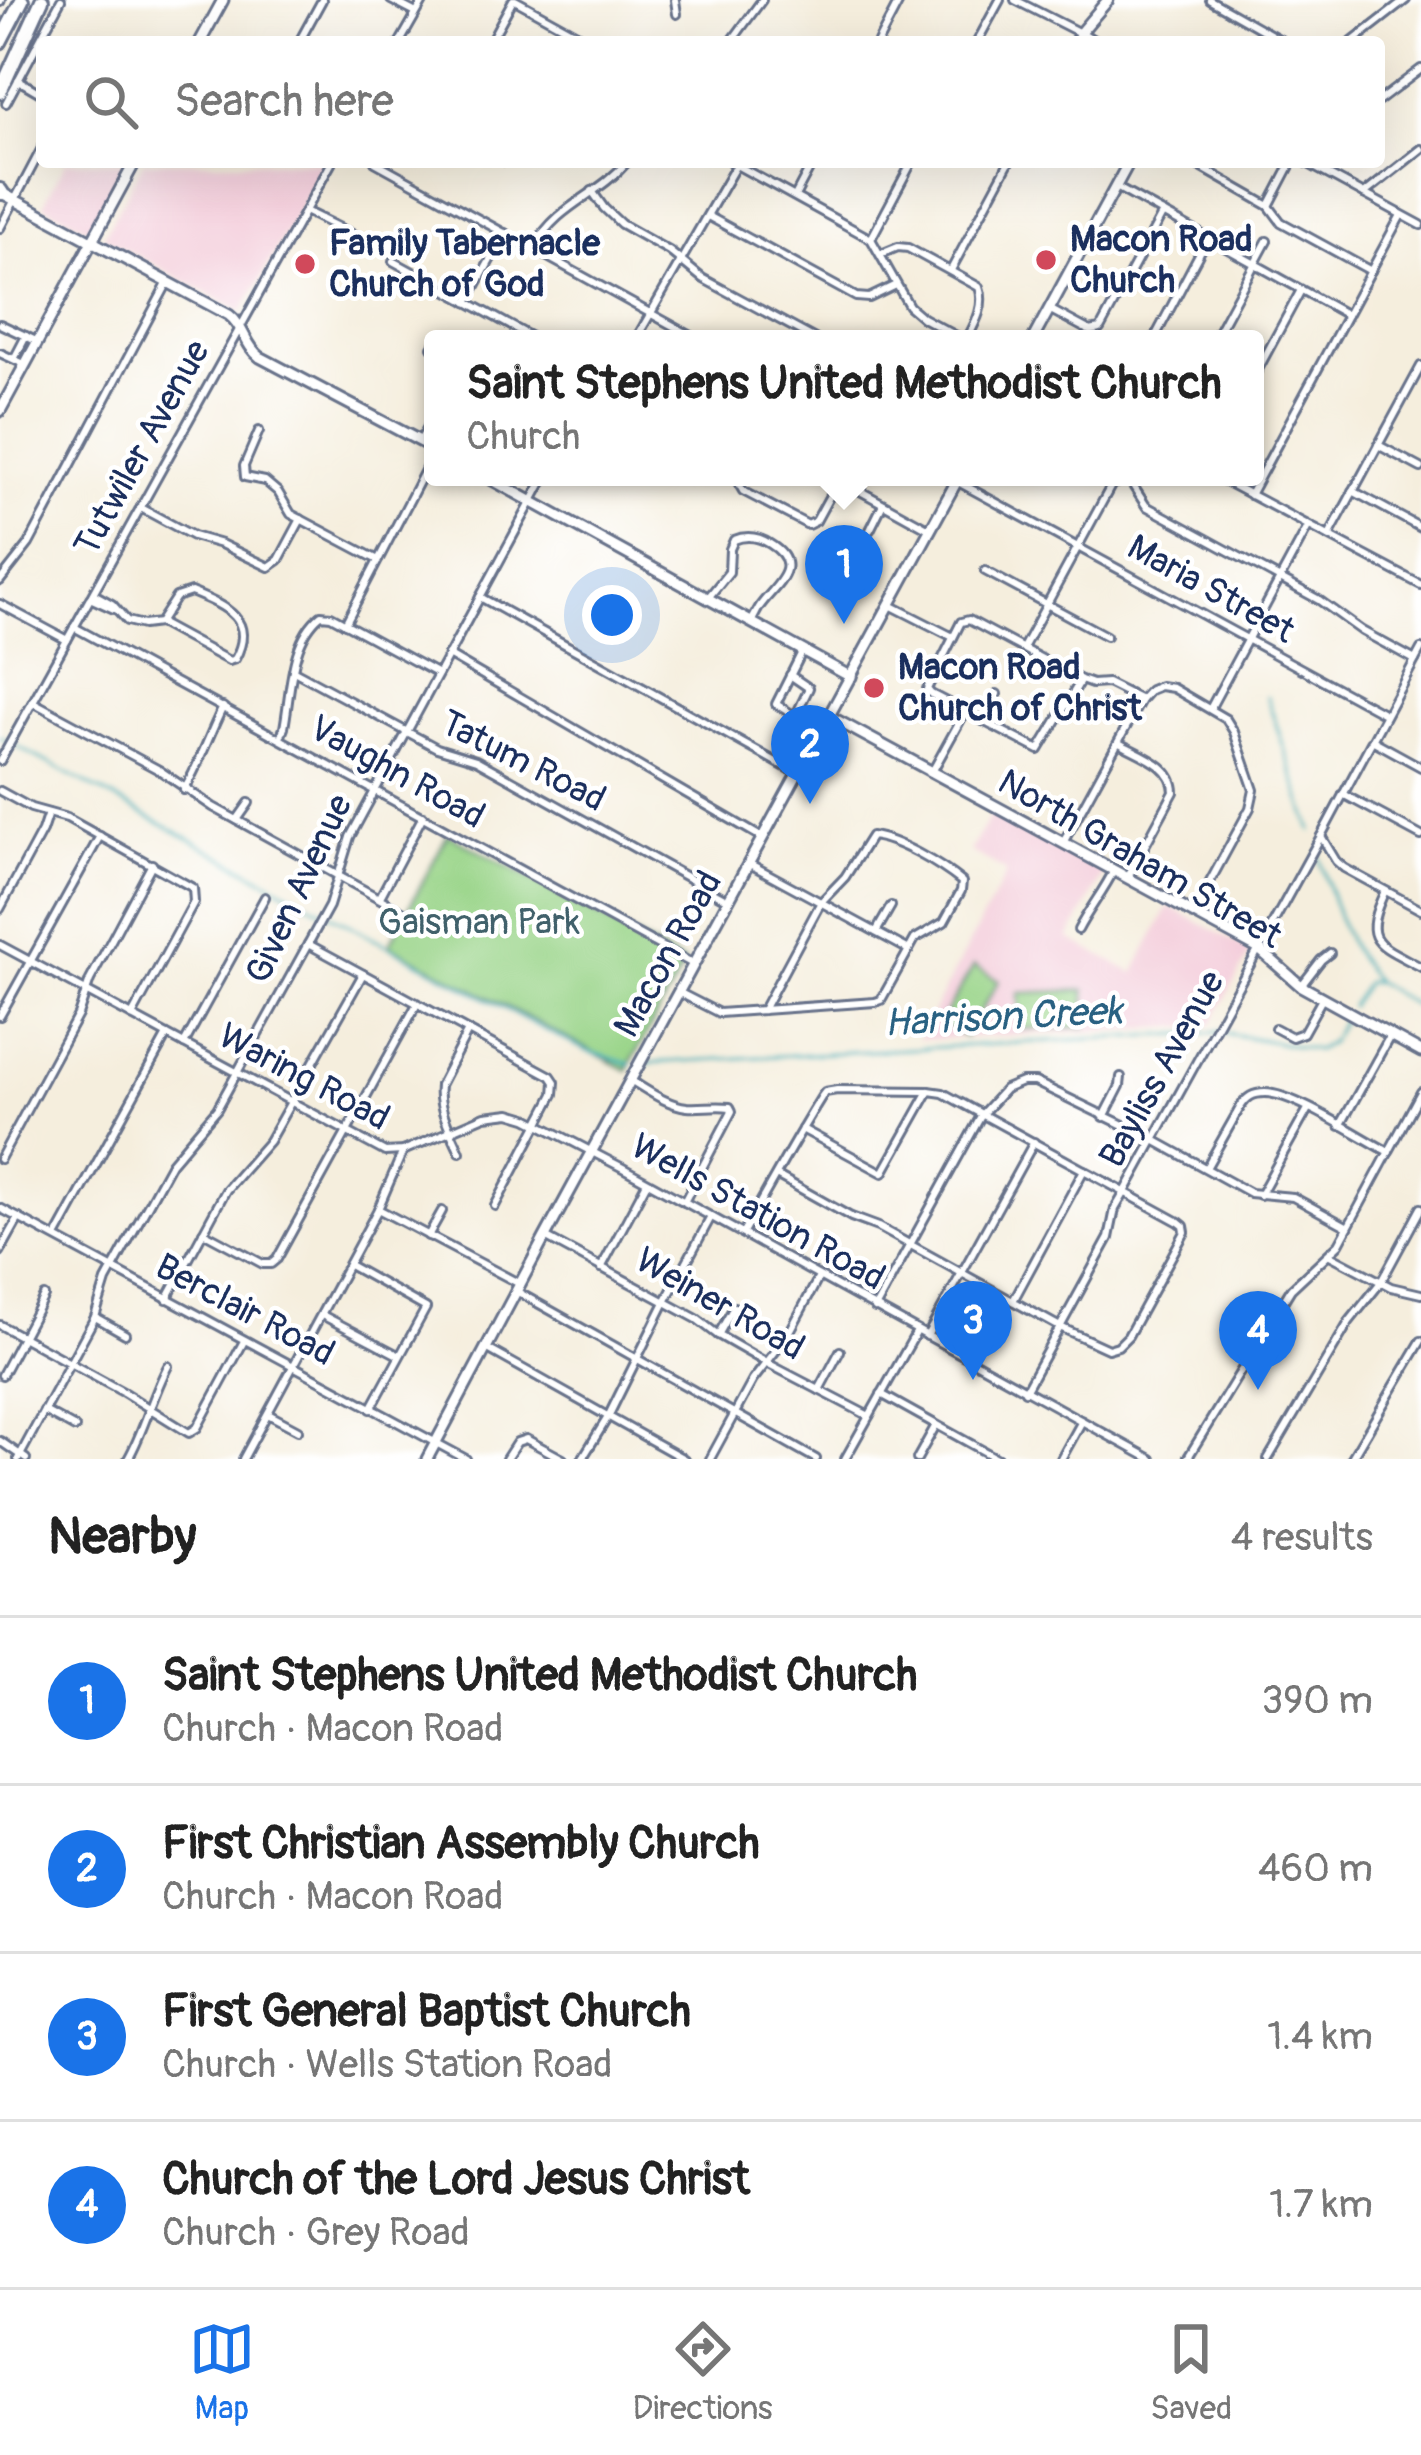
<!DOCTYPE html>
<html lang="en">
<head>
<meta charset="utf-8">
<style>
  :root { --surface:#fff; --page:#f6f6f6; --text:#222; --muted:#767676; --line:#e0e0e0; --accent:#1a73e8 }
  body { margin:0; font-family:Pangolin,sans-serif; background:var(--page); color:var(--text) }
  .you { position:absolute; left:612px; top:615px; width:42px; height:42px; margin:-30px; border:9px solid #fff; border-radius:50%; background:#1a73e8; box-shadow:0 0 0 18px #1a73e833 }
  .badge { display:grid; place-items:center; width:78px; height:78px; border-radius:50%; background:var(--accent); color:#fff; font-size:39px; font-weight:700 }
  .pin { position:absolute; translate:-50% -99px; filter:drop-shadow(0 3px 6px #0008) }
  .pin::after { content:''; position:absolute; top:63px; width:42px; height:36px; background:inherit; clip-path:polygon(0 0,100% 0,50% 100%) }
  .popup { position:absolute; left:424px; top:330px; width:840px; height:156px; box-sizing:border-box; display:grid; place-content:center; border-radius:12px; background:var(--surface); filter:drop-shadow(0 3px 9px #0005); font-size:39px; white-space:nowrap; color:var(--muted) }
  .popup b { font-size:45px; color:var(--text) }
  .popup::after { content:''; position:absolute; left:50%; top:100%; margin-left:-24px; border:24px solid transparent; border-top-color:var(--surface) }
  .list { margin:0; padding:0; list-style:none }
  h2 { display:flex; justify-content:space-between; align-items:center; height:156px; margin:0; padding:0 48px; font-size:51px }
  h2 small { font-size:39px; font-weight:400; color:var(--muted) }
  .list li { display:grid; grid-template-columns:78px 1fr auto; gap:36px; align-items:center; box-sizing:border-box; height:168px; padding:0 48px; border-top:3px solid var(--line) }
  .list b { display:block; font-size:45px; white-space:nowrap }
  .list p { margin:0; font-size:39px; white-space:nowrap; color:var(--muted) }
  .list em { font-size:39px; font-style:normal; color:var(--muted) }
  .icon { flex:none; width:66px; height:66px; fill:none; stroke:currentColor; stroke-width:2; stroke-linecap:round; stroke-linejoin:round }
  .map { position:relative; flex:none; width:1421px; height:1459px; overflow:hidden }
  .search { position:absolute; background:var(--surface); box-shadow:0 12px 48px #0002; left:36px; right:36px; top:36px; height:132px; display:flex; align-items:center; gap:30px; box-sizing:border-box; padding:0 42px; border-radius:12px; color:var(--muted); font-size:45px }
  .sheet { height:828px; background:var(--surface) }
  nav { display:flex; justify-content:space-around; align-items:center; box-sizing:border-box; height:168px; border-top:3px solid var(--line); background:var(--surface); font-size:33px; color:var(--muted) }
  nav a { display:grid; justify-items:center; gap:6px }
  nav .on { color:var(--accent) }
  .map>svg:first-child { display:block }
  .built { fill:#f4cfdc }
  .green { fill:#99d488; stroke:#5a8273; stroke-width:3 }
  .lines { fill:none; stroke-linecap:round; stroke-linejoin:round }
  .stream { stroke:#3dadb7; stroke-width:3 }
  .minor-casing { stroke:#67728a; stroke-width:12 }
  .major-casing { stroke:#67728a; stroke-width:15 }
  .highway-casing { stroke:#67728a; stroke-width:18 }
  .minor { stroke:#fff; stroke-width:6 }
  .major { stroke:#fff; stroke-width:9 }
  .highway { stroke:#fff; stroke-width:12 }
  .poi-dot { fill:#d1495b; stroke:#fff; stroke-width:4.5 }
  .labels { text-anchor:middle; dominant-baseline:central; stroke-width:9; stroke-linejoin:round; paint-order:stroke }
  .poi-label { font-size:36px; font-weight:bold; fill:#1b2f5e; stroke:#fff; text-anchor:start }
  .street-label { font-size:36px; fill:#1b2f5e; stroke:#fff }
  .park-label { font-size:36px; fill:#41616b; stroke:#fff }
  .water-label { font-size:39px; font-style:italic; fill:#296182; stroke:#fff }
</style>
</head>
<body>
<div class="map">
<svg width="1421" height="1459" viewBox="0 0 1421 1459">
  <rect width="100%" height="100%" fill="#fff"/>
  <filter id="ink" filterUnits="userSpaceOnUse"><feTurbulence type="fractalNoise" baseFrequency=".00833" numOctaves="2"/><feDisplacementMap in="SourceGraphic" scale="24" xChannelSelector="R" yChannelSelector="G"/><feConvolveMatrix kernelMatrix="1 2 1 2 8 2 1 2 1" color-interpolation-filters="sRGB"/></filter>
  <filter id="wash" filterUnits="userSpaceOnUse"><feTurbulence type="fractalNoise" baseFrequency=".004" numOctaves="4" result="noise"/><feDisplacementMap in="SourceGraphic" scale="48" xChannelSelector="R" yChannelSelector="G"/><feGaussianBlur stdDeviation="2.7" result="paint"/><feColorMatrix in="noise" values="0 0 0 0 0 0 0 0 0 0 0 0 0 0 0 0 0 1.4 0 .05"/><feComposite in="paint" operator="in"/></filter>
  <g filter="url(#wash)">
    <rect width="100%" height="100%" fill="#f5eedd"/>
    <g class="built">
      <polygon points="66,162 126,162 90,230 43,205"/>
      <polygon points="144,162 316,162 324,166 242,312 103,237"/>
      <polygon points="993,811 1105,871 1069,939 1134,973 1169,906 1251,951 1211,1025 918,1040 1007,872 970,851"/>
    </g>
    <g class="green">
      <polygon points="448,834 685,963 627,1070 389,945"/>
      <polygon points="974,966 999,981 965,1037 940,1022"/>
      <polygon points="1085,990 1086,1027 1020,1029 1019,993"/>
    </g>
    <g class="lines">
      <g class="stream">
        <polyline points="1267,697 1312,831"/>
        <polyline points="0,737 539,1027 587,1051 631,1064"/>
        <path d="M1318,853C1332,899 1343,946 1376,982"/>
        <polyline points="1350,1006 1366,982 1376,982 1421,1009"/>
        <polyline points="647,1063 1220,1032 1317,1050 1330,1042 1345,1015"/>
      </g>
    </g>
  </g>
  <g filter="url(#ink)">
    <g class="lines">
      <defs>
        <g id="minor">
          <polyline points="391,0 416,13"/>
          <polyline points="515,0 591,42"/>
          <polyline points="675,0 677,14"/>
          <polyline points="1015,0 1080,33 1073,42"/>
          <polyline points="1210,0 1284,42"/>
          <polyline points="0,2 1,0"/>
          <polyline points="299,42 322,0"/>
          <polyline points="400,42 424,0"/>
          <polyline points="490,42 513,0"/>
          <polyline points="731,42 762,0"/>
          <polyline points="878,42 900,0"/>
          <polyline points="977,42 1000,0"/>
          <polyline points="1352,42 1406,0"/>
          <polyline points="18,80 42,94"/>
          <polyline points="1379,101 1421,69"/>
          <polyline points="6,103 61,0"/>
          <polyline points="375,162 697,339"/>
          <polyline points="506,162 512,162"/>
          <polyline points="731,162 871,239 909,306 923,318 962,339"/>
          <polyline points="1192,162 1269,206 1281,222 1371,271"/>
          <polyline points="1305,162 1421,225"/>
          <polyline points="1116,187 1347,315"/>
          <polyline points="592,191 604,208 621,224 669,251 702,278 815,339"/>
          <polyline points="1364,194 1421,149"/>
          <polyline points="795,196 813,162"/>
          <polyline points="1269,206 1292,162"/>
          <polyline points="305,211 366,241"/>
          <polyline points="708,216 856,297 869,298 896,285"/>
          <polyline points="0,228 42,148"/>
          <polyline points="871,239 912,162"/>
          <path d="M534,247C559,203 597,197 627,162"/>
          <path d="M881,254L898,247L908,248L979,287C986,305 975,324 967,339"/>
          <polyline points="393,261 535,339"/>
          <polyline points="951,270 1009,162"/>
          <polyline points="467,302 505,233"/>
          <polyline points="1049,309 1090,331 1100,329 1163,213"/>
          <polyline points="0,324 38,342"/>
          <polyline points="636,339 736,165"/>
          <polyline points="1154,339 1207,239"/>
          <polyline points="1214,339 1267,241"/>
          <polyline points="432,347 433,347"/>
          <polyline points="0,353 24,364"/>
          <polyline points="14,359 26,336"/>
          <polyline points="1255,375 1301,290"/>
          <polyline points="259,431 244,466 245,477 265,481 278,492 291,514 378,560"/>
          <polyline points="420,441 433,418"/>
          <polyline points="1378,445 1421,468"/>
          <polyline points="742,477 739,484 743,491 808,525 816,521 839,479"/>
          <polyline points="835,477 931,530"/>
          <polyline points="949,477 1383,713"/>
          <polyline points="1095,477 1112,484"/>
          <polyline points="1217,477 1421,585"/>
          <polyline points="1130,481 1146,506 1319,600 1362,631 1415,660"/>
          <polyline points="1353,491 1421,528"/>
          <polyline points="1250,495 1401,215"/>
          <polyline points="141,508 193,536 221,544 269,567 279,560 301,519"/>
          <polyline points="870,530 883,504"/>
          <polyline points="1329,536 1421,366"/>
          <polyline points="985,571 1106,636"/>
          <polyline points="0,581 29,544 168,282"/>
          <path d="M94,594L112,604L127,621L143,625L159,623L229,661L235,659C257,618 224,606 191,592L176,597L159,623"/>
          <polyline points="480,597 796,773"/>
          <polyline points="90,598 114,609"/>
          <path d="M707,599L729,572L730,549L734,540C746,535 759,537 770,544C806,566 774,586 760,606C759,607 752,621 751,622"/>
          <polyline points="0,604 67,640"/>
          <polyline points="890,605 953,637"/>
          <polyline points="345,624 433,455"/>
          <polyline points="74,627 693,964"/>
          <polyline points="1023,648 1112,484 1135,477"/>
          <polyline points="803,650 776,704 820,732"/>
          <polyline points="448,655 761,837"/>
          <polyline points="294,671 437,748 476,760 728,900"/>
          <polyline points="790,675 809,688 795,717"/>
          <polyline points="1081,680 1039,750 931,694 927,689 961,622 969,620 1081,680 1092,684 1107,683 1141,700"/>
          <polyline points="33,702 159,770 213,807 404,912"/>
          <polyline points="1210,709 1308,527"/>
          <polyline points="983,721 997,694"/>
          <path d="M280,738L284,728C291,691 290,640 321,615L331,616L438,674"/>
          <polyline points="1372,740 1421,767"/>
          <path d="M1119,743C1140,755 1174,765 1174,792L1128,877"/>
          <polyline points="0,761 332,162"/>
          <polyline points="932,772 965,712"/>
          <path d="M184,790C200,763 209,735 223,707"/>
          <polyline points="0,791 31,808 67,818 193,888 194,902 132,1016"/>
          <polyline points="1343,794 1421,836"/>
          <polyline points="237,820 249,803"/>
          <polyline points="1321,836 1336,861 1344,868 1421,910"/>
          <polyline points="1063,843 1141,700 1150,690 1160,686 1173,688 1226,719 1234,732 1254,790 1250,808 1193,913"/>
          <polyline points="748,863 909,950"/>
          <path d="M1385,891C1360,943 1378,944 1421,967"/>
          <polyline points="380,897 423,816"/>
          <polyline points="0,909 42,831 48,813"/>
          <path d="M1078,930C1089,909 1103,892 1114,870"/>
          <polyline points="876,932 891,906"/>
          <polyline points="308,944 551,1076 555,1082 554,1094 495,1206"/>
          <polyline points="0,945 385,1152 403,1151 485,1116 510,1113 527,1118 621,1167 1151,1459"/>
          <polyline points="1301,986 1321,960 1330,953"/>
          <path d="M678,992L719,1013L875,1002L881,1000L915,939L944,922L961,891L962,882C941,865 898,839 871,836L845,877L821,902L763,1010"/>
          <polyline points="0,1016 100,836"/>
          <polyline points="1275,1028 1292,1037 1303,1033 1322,999"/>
          <polyline points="184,1044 265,897"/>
          <path d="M630,1080C647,1090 667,1105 687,1107C702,1108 715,1105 730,1107L732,1111L684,1202"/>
          <polyline points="1104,1117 1120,1086 1121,1077"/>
          <polyline points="1340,1126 1390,1036"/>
          <polyline points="802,1129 883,1173 929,1091"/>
          <path d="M460,1152C451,1131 437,1108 440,1085L468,1031"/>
          <polyline points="0,1159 78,1015 90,980 152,864"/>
          <path d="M1206,1168L1241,1106C1247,1097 1253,1093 1265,1093C1294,1093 1360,1137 1389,1152"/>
          <polyline points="1260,1195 1308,1109"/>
          <polyline points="0,1208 466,1459"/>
          <polyline points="378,1209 520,1284"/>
          <polyline points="203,1232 263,1264 271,1264 277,1259 417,1004"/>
          <path d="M743,1233C769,1187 794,1141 822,1096L825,1092L837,1090L929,1091L943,1093L1179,1222L1184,1226L1185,1232L1128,1336L1118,1346L1108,1349L1060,1327L878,1227L851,1217L776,1175"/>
          <polyline points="428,1236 442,1211"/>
          <polyline points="56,1237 167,1035"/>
          <polyline points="545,1237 697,1319 718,1335 767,1363 869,1416"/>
          <polyline points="0,1252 19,1218"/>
          <polyline points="1330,1255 1391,1287 1421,1294"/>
          <polyline points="349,1265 426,1308 371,1409"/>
          <polyline points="601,1268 647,1182"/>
          <polyline points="516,1291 816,1459"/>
          <polyline points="167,1299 226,1190 269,1141 363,974"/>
          <polyline points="1013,1301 1084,1170"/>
          <polyline points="875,1308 982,1114 1005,1089 1022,1082 1035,1082 1154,1140 1250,1193 1293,1197 1348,1227"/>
          <polyline points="322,1315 398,1355"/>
          <polyline points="95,1317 125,1334"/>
          <polyline points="0,1325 123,1392 189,1433 197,1428 244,1341"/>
          <polyline points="718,1335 734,1307"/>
          <polyline points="927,1336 1034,1142"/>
          <polyline points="486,1348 684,1459"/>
          <polyline points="2,1375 44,1296"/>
          <polyline points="819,1390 840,1351"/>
          <polyline points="1025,1391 1109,1238 1115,1209 1125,1192 1321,836 1421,649"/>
          <polyline points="881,1394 998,1459"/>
          <polyline points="44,1411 75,1428"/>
          <polyline points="268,1414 298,1430"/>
          <polyline points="0,1441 26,1459"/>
          <polyline points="18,1459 95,1317 106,1281 171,1163 217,1109 329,906 350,837 545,477"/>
          <path d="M128,1459C145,1429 152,1396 168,1366"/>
          <polyline points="243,1459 378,1209 403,1151"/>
          <polyline points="506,1459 517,1442 526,1439 563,1459"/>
          <polyline points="582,1459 608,1417 665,1302 711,1217"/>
          <polyline points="710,1459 753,1380 788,1335 819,1277"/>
          <polyline points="845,1459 917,1331"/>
          <polyline points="917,1459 936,1425"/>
          <polyline points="1061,1459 1082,1421"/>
          <polyline points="1187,1459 1291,1289 1339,1244 1421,1092"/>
          <polyline points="1268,1459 1349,1322 1381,1282 1421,1208"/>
          <polyline points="1351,1459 1421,1341"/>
        </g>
        <g id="major">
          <polyline points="200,42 223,0"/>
          <polyline points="1094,42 1080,33 1108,0"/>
          <path d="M0,192L229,315C244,326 245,346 260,357L433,448"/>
          <polyline points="1033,339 1129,162"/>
          <polyline points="0,411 135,162"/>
          <polyline points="487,477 851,677"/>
          <polyline points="829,716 1259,949 1301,986 1421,1052"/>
          <polyline points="427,1459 545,1237 959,477"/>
        </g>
        <g id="highway">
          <polyline points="0,42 22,0"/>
          <polyline points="0,92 42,0"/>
          <polyline points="0,190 2,193"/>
        </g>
      </defs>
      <use href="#minor" class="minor-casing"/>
      <use href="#major" class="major-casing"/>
      <use href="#highway" class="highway-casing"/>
      <use href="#minor" class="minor"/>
      <use href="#major" class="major"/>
      <use href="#highway" class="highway"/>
    </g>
  </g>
  <g class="poi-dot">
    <circle cx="1046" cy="260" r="12"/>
    <circle cx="305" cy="264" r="12"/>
    <circle cx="874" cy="688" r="12"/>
  </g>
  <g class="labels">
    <g class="poi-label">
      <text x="1070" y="239">Macon Road<tspan x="1070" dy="41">Church</tspan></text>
      <text x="329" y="243">Family Tabernacle<tspan x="329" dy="41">Church of God</tspan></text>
      <text x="898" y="667">Macon Road<tspan x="898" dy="41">Church of Christ</tspan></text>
    </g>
    <g class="street-label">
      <text transform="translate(142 448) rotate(-61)">Tutwiler Avenue</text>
      <text transform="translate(1211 589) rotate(29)">Maria Street</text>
      <text transform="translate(523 761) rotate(27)">Tatum Road</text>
      <text transform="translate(397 772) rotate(29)">Vaughn Road</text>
      <text transform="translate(1140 859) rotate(30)">North Graham Street</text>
      <text transform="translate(299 889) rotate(-65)">Given Avenue</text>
      <text transform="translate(668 954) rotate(-61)">Macon Road</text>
      <text transform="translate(1162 1069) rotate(-61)">Bayliss Avenue</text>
      <text transform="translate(304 1077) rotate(28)">Waring Road</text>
      <text transform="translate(758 1212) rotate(29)">Wells Station Road</text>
      <text transform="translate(720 1304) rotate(30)">Weiner Road</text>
      <text transform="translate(245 1310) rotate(28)">Berclair Road</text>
    </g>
    <g class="park-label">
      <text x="479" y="922">Gaisman Park</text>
    </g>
    <g class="water-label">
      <text transform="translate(1003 1017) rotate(-3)">Harrison Creek</text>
    </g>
  </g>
</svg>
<div class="you"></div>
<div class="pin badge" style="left:844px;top:624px">1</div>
<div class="popup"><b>Saint Stephens United Methodist Church</b>Church</div>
<div class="pin badge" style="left:810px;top:804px">2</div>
<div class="pin badge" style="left:973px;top:1380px">3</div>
<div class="pin badge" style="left:1258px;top:1390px">4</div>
<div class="search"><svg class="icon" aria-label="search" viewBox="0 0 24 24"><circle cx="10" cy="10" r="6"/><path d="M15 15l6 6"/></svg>Search here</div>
</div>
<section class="sheet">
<h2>Nearby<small>4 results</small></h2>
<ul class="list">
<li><span class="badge">1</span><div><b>Saint Stephens United Methodist Church</b><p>Church · Macon Road</p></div><em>390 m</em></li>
<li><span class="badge">2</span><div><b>First Christian Assembly Church</b><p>Church · Macon Road</p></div><em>460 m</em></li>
<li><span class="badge">3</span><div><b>First General Baptist Church</b><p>Church · Wells Station Road</p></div><em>1.4 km</em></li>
<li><span class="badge">4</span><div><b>Church of the Lord Jesus Christ</b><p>Church · Grey Road</p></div><em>1.7 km</em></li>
</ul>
</section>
<nav>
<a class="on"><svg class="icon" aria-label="map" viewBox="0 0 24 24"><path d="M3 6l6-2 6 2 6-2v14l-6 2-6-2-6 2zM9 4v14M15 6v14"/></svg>Map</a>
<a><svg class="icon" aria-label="directions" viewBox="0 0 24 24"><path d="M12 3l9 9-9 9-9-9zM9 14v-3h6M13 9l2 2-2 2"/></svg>Directions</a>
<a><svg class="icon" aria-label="saved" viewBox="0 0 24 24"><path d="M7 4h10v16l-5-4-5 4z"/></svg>Saved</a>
</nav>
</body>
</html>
